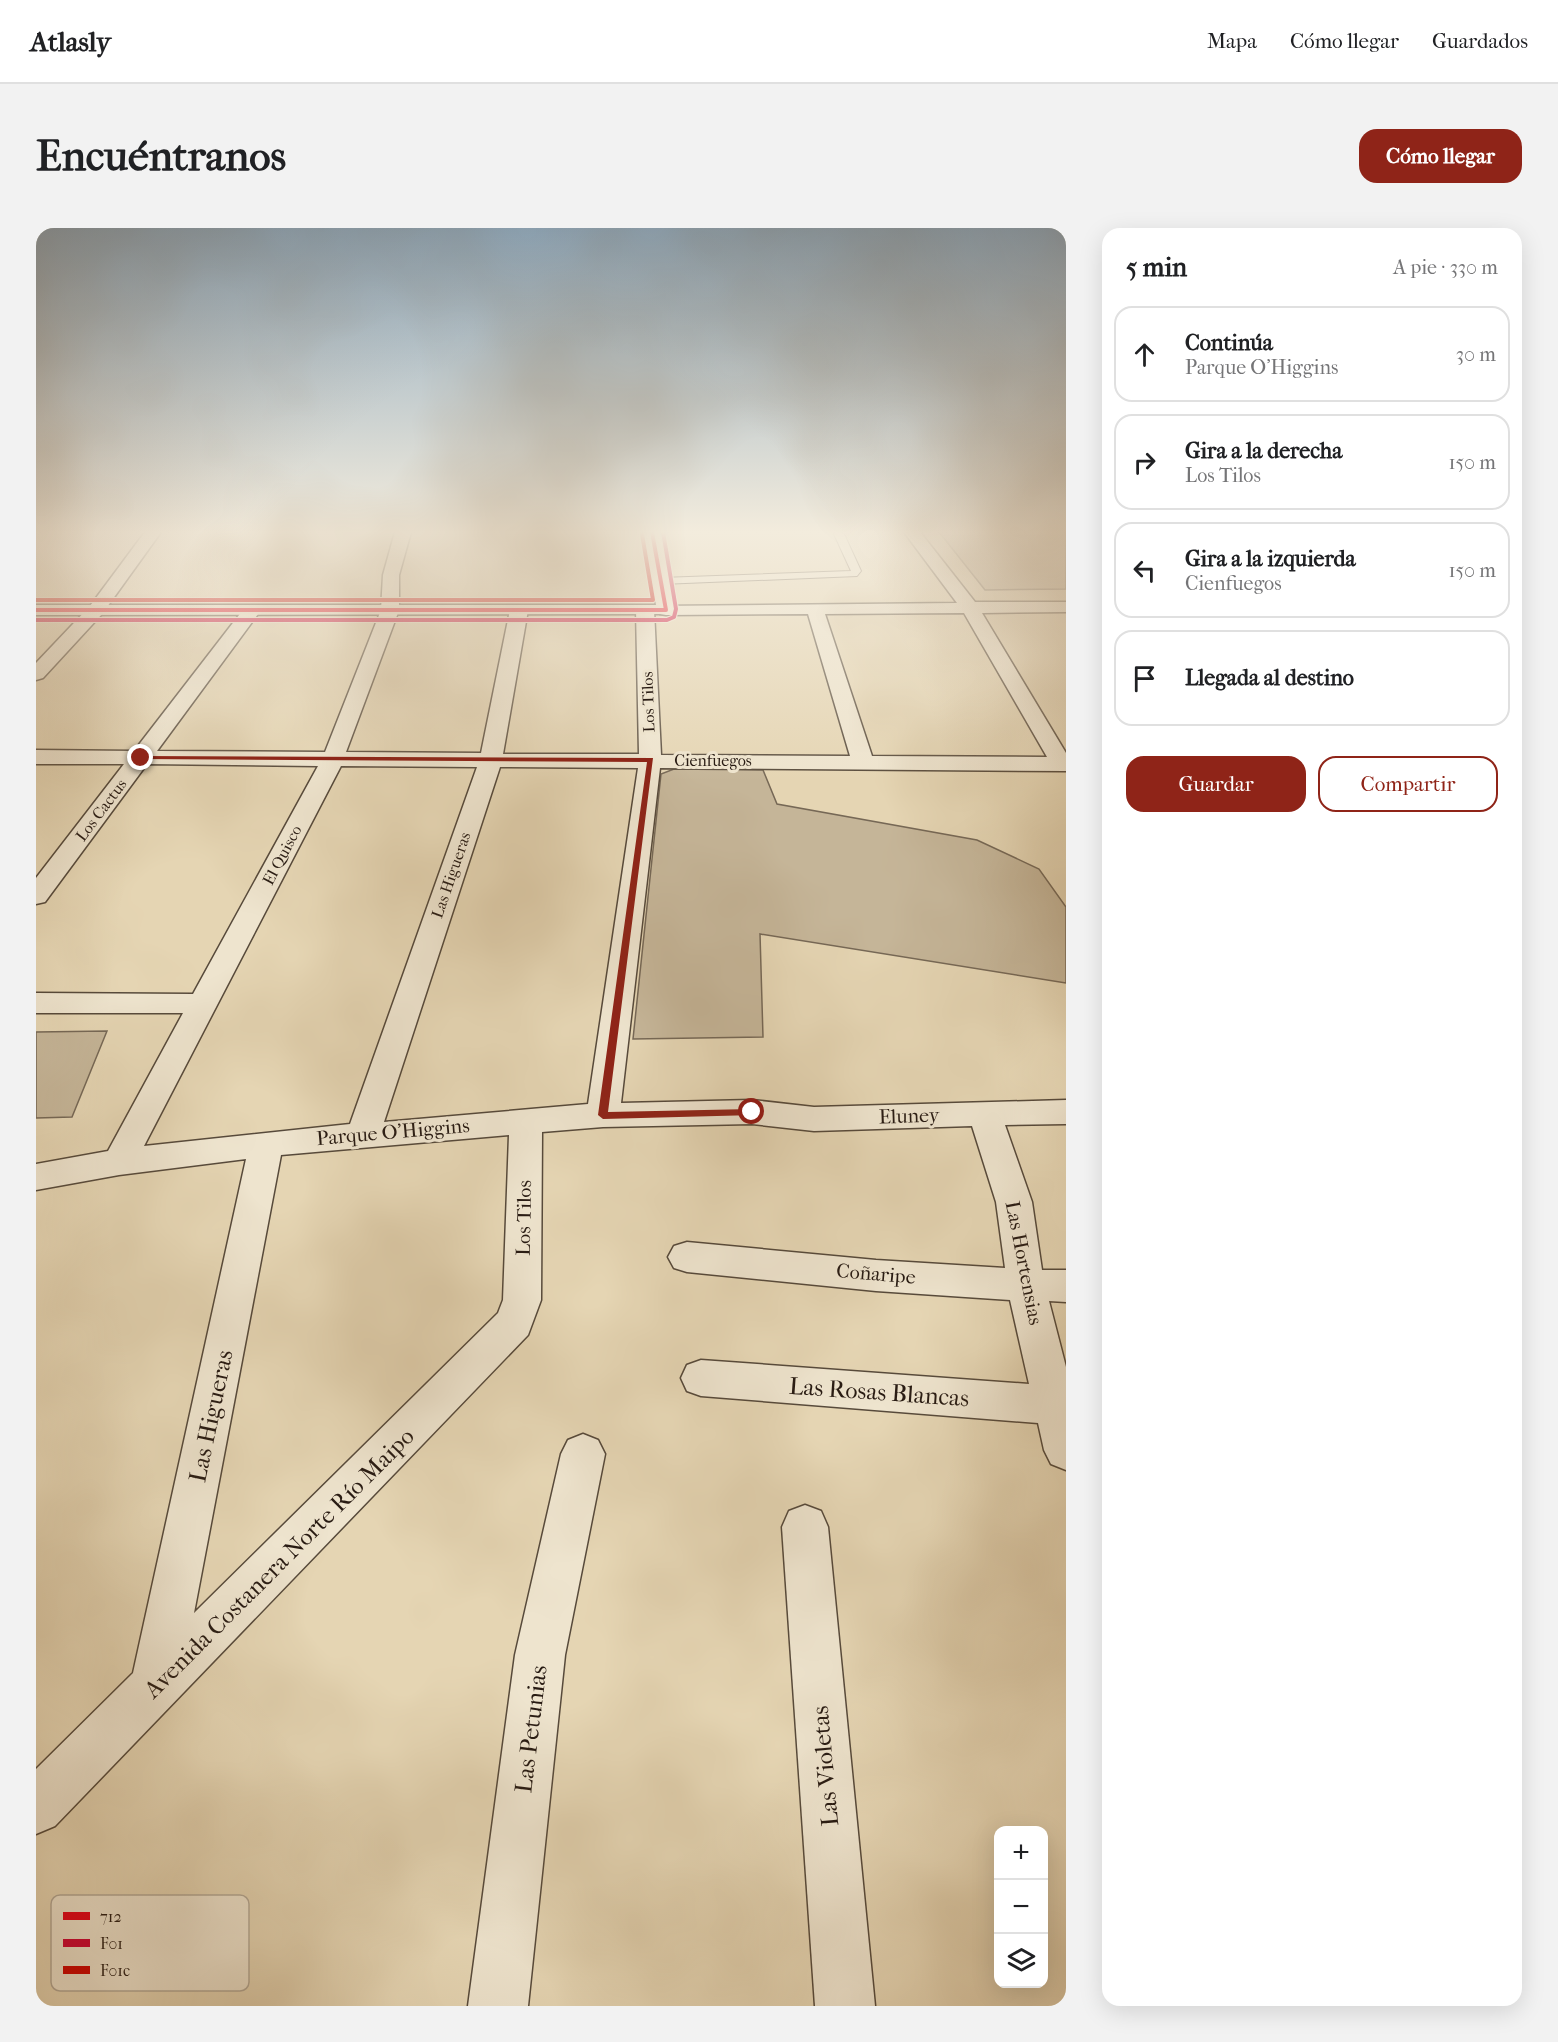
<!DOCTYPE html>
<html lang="es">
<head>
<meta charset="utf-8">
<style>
  :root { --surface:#fff; --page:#f2f2f2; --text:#202124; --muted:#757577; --line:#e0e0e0; --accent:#8f2418 }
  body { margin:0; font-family:"IM FELL French Canon",serif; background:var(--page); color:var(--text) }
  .controls { position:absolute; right:18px; bottom:18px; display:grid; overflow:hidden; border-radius:12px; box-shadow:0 6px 24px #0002 }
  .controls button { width:54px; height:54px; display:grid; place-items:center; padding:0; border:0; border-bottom:2px solid var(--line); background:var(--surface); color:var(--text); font:30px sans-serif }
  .stop { position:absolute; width:18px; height:18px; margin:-14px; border:4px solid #8f2418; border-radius:50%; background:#fff }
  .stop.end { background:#8f2418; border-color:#fff; box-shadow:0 2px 6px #0008 }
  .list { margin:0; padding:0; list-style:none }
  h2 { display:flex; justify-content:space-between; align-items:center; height:78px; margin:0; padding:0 24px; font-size:26px }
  h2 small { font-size:20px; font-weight:400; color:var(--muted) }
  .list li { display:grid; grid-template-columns:39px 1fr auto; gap:18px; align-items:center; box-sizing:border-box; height:96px; margin:0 12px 12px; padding:0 12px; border:2px solid var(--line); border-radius:18px }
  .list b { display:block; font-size:22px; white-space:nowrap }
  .list p { margin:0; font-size:20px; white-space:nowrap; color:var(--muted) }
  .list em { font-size:20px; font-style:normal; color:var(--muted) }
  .actions { display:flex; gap:12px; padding:18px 24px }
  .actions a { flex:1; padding:14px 0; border:2px solid var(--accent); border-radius:18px; text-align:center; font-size:21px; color:var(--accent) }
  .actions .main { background:var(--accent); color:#fff }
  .icon { flex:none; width:33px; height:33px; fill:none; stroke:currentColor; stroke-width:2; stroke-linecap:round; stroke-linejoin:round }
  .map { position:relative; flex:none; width:1030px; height:1778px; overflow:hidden; border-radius:18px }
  header { display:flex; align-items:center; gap:36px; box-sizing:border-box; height:84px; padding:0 30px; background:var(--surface); border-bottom:2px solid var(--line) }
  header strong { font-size:28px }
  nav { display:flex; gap:33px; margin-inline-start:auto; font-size:21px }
  .intro { display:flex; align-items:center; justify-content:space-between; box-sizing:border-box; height:144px; padding:0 36px }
  h1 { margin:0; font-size:42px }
  .button { padding:15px 27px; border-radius:18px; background:var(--accent); color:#fff; font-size:21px; font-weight:700 }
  main { display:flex; gap:36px; padding:0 36px }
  aside { flex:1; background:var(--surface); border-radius:18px; box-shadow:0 6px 24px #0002 }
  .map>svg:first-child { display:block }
  .green { fill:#c5b598; stroke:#766856; stroke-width:1.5 }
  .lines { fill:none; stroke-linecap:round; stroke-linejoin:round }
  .service-casing { stroke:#574a3b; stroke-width:2 }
  .minor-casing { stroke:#574a3b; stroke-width:3 }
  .tertiary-casing { stroke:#574a3b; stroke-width:3 }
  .service { fill:#eee4ce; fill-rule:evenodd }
  .minor { fill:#eee4ce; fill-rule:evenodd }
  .tertiary { fill:#eee4ce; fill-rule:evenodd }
  .bus-1-casing { stroke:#eee4ce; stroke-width:6 }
  .bus-2-casing { stroke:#eee4ce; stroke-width:6 }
  .bus-3-casing { stroke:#eee4ce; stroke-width:6 }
  .bus-1 { stroke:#e2001a; stroke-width:4 }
  .bus-2 { stroke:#c03; stroke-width:4 }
  .bus-3 { stroke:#c00; stroke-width:4 }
  .route { fill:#8f2418 }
  .labels { text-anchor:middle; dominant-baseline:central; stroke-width:6; stroke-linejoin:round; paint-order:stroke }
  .far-street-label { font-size:16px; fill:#281b13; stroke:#eee4ce }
  .street-label { font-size:20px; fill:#281b13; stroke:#eee4ce }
  .near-street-label { font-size:24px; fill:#281b13; stroke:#eee4ce }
  .key { fill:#eee4ce; stroke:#b3a896; stroke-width:1.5 }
  .key-label { font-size:16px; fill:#281b13 }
</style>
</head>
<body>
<header>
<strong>Atlasly</strong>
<nav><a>Mapa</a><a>Cómo llegar</a><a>Guardados</a></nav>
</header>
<div class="intro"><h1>Encuéntranos</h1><a class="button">Cómo llegar</a></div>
<main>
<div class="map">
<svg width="1030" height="1778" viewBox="0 0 1030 1778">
  <rect width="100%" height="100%" fill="#e5d5b3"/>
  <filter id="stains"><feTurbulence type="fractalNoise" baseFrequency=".00333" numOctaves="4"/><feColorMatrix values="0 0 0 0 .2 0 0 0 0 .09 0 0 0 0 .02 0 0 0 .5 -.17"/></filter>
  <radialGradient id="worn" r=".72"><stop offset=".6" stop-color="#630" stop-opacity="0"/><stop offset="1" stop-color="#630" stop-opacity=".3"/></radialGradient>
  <g class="green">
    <polygon points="903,304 1030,304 1030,361 949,362"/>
    <polygon points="638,541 727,542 741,576 941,612 1003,641 1030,679 1030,755 724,706 727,809 597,811 625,546"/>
    <polygon points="71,803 36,889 0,890 0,804"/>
  </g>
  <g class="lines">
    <defs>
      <polygon id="service" points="800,304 808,306 825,343 821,348 625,356 620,353 625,350 815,343 798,306"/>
      <g id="minor">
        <polygon points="109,304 125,304 66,386 7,450 0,452 0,435 54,378"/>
        <path d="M359,304H375L363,347V382L310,524L445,525L474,382L477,378H489L492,382L467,526H603L600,382L603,378H615L618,382L625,527L814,528L772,386L630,387L624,386L621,382L624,378L921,375L868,304H884L939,374H1030V384L946,385L1030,525V543L624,540L585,875L716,872L778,879L1030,872V896L969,897L996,974L1006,1042H1030V1074L1013,1073L1030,1139V1242L1015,1236L1008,1222L1002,1195L665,1168L651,1163L645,1150L651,1137L665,1132L993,1156L974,1072L840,1063L651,1044L638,1040L632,1029L638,1018L651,1014L840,1032L969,1040L960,974L936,898L778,903L716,896L567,899L506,904L505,1072L492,1107L19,1598L0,1606V1541L97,1445L210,931L83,947L0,962V936L72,923L147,785H0V765L157,766L282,538L111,536L9,674L0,676V650L88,536H0V522L98,523L210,378H222L225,382L121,523L289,524L345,382L347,347ZM928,385L1011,529L836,528L789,386ZM305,538L441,539L314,896L108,918ZM464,539L602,540L552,876L348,894ZM473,907L467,1072L462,1085L158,1385L245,927Z"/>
        <polygon points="547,1206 562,1212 569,1226 529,1427 492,1778 432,1778 479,1427 525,1226 532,1212"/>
        <polygon points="769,1277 785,1283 792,1299 839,1778 779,1778 746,1299 753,1283"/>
      </g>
      <polygon id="tertiary" points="608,304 624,304 639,382 636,386 0,387 0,377 620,377"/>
    </defs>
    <use href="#service" class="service-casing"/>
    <use href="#minor" class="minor-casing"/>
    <use href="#tertiary" class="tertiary-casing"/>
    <use href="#service" class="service"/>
    <use href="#minor" class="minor"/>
    <use href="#tertiary" class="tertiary"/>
    <defs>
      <polyline id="bus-1" points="0,382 630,382 616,304"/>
      <polyline id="bus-2" points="0,392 631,392 638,389 640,381 627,304"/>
      <polyline id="bus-3" points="0,372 617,372 606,306"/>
    </defs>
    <use href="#bus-1" class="bus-1-casing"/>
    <use href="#bus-2" class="bus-2-casing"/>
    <use href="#bus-3" class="bus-3-casing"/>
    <use href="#bus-1" class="bus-1"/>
    <use href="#bus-2" class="bus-2"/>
    <use href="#bus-3" class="bus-3"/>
  </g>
  <linearGradient id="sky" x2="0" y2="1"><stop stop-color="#8da8bd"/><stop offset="0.55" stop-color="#f3ecdd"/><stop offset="1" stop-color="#f3ecdd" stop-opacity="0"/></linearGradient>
  <rect width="1030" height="553" fill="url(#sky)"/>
  <polygon class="route" points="102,528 617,530 572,884 716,881 719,882 719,887 567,891 562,887 611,534 105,531"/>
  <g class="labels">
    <g class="far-street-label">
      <text transform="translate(612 474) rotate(-92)">Los Tilos</text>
      <text x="677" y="532">Cienfuegos</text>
      <text transform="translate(65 582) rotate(-53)">Los Cactus</text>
      <text transform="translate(246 627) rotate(-62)">El Quisco</text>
      <text transform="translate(415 647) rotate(-71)">Las Higueras</text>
    </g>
    <g class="street-label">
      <text transform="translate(873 888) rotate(-2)">Eluney</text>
      <text transform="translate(357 904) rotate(-5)">Parque O'Higgins</text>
      <text transform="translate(488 990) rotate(-89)">Los Tilos</text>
      <text transform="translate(988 1035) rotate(79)">Las Hortensias</text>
      <text transform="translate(840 1046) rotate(5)">Coñaripe</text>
    </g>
    <g class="near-street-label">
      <text transform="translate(843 1164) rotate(4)">Las Rosas Blancas</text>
      <text transform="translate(175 1188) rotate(-78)">Las Higueras</text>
      <text transform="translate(243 1335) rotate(-45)">Avenida Costanera Norte Río Maipo</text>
      <text transform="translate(495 1501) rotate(-83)">Las Petunias</text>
      <text transform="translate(789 1538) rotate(-95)">Las Violetas</text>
    </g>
  </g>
  <rect x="15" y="1667" width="198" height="96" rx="9" class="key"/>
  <rect x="27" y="1684" width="27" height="8" fill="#e2001a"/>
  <rect x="27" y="1711" width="27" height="8" fill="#c03"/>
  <rect x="27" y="1738" width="27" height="8" fill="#c00"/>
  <g class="key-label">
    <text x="64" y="1694">712</text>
    <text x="64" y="1721">F01</text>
    <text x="64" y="1748">F01c</text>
  </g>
  <rect width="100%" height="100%" filter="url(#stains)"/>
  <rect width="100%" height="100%" fill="url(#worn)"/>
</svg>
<div class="controls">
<button>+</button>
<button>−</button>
<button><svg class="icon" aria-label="layers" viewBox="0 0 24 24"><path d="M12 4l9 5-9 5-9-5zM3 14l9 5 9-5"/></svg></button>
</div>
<div class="stop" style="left:716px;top:884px"></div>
<div class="stop end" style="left:105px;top:530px"></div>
</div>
<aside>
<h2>5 min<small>A pie · 330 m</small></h2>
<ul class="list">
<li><svg class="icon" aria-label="ahead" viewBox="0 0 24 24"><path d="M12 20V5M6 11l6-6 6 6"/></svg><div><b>Continúa</b><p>Parque O'Higgins</p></div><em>30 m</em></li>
<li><svg class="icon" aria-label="right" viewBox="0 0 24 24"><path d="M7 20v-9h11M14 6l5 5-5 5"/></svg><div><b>Gira a la derecha</b><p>Los Tilos</p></div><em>150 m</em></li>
<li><svg class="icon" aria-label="left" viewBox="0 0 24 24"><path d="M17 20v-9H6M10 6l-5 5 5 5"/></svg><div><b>Gira a la izquierda</b><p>Cienfuegos</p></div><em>150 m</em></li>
<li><svg class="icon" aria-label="arrive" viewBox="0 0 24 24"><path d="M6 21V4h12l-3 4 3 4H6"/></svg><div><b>Llegada al destino</b></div></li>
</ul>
<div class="actions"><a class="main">Guardar</a><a>Compartir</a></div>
</aside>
</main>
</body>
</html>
